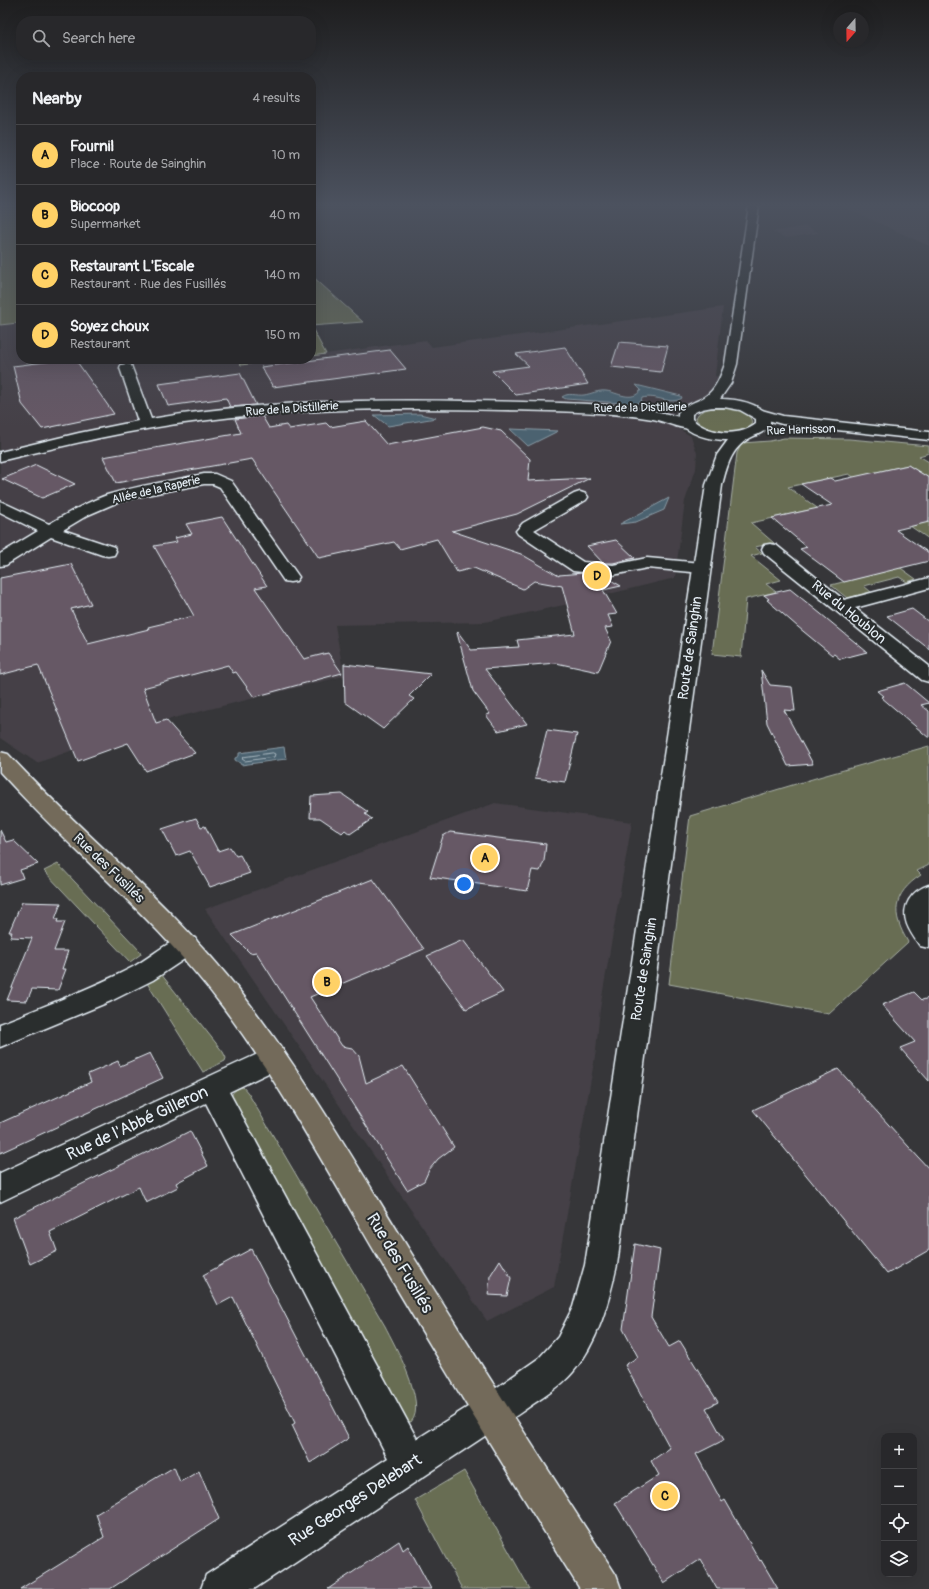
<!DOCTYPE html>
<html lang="en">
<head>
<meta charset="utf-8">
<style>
  :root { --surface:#28282b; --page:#303033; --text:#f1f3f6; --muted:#a5a6a9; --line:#444447; --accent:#ffd166 }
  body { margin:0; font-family:Pangolin,sans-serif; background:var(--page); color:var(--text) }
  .controls { position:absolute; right:12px; bottom:12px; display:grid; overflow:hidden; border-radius:8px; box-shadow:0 4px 16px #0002 }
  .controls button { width:36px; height:36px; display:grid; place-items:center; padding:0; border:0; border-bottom:1px solid var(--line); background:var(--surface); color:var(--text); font:20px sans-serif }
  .compass { position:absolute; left:833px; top:12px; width:36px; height:36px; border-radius:50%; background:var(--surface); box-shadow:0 4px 16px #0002; rotate:200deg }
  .you { position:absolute; left:464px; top:884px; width:14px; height:14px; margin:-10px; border:3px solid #fff; border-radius:50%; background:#1a73e8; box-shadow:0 0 0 6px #1a73e833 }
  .badge { display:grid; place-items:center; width:26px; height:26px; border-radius:50%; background:var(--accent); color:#111; font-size:13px; font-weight:700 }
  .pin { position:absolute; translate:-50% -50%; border:2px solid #fff; box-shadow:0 1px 4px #0006 }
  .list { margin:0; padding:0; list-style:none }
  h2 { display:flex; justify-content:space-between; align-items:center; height:52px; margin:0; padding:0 16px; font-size:17px }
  h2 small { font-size:13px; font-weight:400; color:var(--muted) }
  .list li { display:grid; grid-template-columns:26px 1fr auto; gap:12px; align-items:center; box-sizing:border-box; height:60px; padding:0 16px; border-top:1px solid var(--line) }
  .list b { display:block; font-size:15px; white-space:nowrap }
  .list p { margin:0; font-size:13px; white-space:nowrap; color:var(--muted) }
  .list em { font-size:13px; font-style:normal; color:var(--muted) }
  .icon { flex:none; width:22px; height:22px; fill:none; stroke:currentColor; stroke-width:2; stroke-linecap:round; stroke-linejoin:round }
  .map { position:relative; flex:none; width:929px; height:1589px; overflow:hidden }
  .search { position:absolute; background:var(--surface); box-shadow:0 4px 16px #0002; left:16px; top:16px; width:300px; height:44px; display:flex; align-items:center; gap:10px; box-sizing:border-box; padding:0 14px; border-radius:16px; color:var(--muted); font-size:15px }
  .panel { position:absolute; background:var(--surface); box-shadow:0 4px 16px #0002; left:16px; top:72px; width:300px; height:292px; border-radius:16px }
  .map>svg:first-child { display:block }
  .built { fill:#444046 }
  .green { fill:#676d53; stroke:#a8afa6 }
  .water { fill:#4b626f; stroke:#8a9ba6 }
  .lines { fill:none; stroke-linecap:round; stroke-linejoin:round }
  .shore { stroke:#a9b8c1; stroke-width:1 }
  .building { fill:#665865; stroke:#e8f1f8 }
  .street-casing { stroke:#e8f1f8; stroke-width:3 }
  .secondary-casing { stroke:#e8f1f8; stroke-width:3 }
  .primary-casing { stroke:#e8f1f8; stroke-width:3 }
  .street { fill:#2a2d2e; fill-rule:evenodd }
  .secondary { fill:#2a2d2e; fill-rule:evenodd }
  .primary { fill:#736b5a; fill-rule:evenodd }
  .labels { text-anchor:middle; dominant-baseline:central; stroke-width:4; stroke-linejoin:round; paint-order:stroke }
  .far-street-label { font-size:12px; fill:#e8f1f8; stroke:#2a2d2e }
  .street-label { font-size:14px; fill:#e8f1f8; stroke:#2a2d2e }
  .near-street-label { font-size:17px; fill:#e8f1f8; stroke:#2a2d2e }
</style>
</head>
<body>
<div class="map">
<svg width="929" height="1589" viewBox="0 0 929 1589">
  <rect width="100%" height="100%" fill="#363639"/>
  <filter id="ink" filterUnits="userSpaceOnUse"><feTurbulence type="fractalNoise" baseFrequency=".025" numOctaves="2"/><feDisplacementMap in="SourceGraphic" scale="8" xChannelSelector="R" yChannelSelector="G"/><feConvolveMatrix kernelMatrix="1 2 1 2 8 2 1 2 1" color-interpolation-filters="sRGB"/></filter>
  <g filter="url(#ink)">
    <g class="built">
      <polygon points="840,205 929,205 929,246 885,226"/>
      <polygon points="806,226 819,233 786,238 772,232"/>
      <polygon points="723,307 715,376 720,377 716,389 698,402 683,406 672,413 668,423 691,436 697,453 696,469 685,501 675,578 564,605 485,622 335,625 344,676 137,727 37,763 0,738 0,325 18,323 21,339 21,359 122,359 123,361 139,359 236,359 241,365 287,359 311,359 311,356 426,340 432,347"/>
      <polygon points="495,803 632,822 600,1009 596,1051 554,1287 487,1321 205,909"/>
    </g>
    <g class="green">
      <polygon points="0,205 21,205 21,339 18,323 0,325"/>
      <polygon points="311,275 363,322 311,326 326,354 311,356"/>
      <polygon points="236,359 287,359 241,365"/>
      <path d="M714,408C726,408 750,408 752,423C744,437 703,433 696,419C697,411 707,409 714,408Z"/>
      <polygon points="784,438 849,439 929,446 929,453 919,456 929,462 929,478 908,465 864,475 929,517 929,539 910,526 922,523 849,474 788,487 916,579 907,582 899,577 864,586 871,592 847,598 831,585 890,570 809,510 751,523 774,543 755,547 762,553 751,556 781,580 766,584 776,592 746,599 741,657 712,654 737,453 742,443 770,441"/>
      <path d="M929,746V865L917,871L921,875C892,894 891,914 908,942L829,1014L669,984L690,816L819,777Z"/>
      <polygon points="58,864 140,951 141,954 130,962 44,871"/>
      <polygon points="161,974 223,1052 226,1058 225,1061 203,1072 147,983"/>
      <path d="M243,1087L248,1093L385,1326C394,1344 428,1404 411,1422L405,1420L230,1104C231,1094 233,1089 243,1087Z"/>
      <polygon points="464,1471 530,1589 462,1589 415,1500"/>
    </g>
    <g class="water">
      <path d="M636,385L681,396L682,398C670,406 657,394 642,398L641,402L634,404L566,399L562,397C568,392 577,396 584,395C591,394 598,390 606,391C617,392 632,403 641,390Z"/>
      <polygon points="420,414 436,418 388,426 374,415"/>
      <polygon points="510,429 558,431 528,446"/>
      <polygon points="669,498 664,510 636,522 620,524"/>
      <polygon points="284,747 286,759 241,765 240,763 235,760 235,758 239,756 239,753"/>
    </g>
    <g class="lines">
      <polygon class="shore" points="273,753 275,754 274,757 245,761 242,759 244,757"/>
    </g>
    <g class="building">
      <polygon points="619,342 668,346 661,372 611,367"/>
      <polygon points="565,347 588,384 516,395 492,371 529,366 516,354"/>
      <polygon points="390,350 406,369 273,387 261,367"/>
      <polygon points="70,359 75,359 114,414 42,429 22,404 13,366"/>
      <polygon points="240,373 256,405 230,407 226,398 168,406 159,384"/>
      <polygon points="262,416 269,428 286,425 289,429 326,423 330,427 366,421 387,445 483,427 501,431 530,459 528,481 590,478 517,514 452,531 521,554 559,576 559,575 583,573 602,575 621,586 603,590 617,614 608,615 613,627 605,628 611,641 598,672 556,663 485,669 527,724 498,731 486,715 490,714 473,691 457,633 458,632 471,650 519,647 517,640 575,634 562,586 534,581 523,589 474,568 457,572 437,539 400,549 394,542 319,558 252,459 116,483 103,457 241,433 235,419"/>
      <polygon points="36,465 75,484 42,498 2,479"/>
      <polygon points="908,465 929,478 929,522 896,530 929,553 929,561 844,582 800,549 807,547 772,518 832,505 801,484 830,478 835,481"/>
      <polygon points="222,517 267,586 255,588 304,659 328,653 342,673 254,697 236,672 233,673 228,665 143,688 156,723 166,720 195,753 146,771 128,743 78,761 38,665 0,675 0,578 71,564 91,604 71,609 88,644 149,629 148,627 194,616 154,546 177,542 175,538 192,534 186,524"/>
      <polygon points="616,540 635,558 613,563 603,563 587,546"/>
      <polygon points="790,589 821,614 867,652 840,659 834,654 832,655 798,627 767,600 769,599 764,595"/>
      <polygon points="912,609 929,622 929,649 887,616"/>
      <polygon points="344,664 431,674 409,696 414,699 383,729 345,702"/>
      <polygon points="761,670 770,685 792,687 795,711 784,710 813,764 788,766 767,723"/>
      <polygon points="905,683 929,703 921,705 929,711 929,738 881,697 883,696 877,691"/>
      <polygon points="547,730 577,734 565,782 535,778"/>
      <polygon points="342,794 368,812 365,814 372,819 350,834 345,830 342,833 320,818 310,818 311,796"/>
      <polygon points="196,818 201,827 205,826 218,851 230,847 236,856 240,855 250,873 210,887 190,851 176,856 162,829"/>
      <polygon points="0,830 6,842 13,840 38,864 20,870 23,878 0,885"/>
      <polygon points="450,832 546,844 544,861 540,871 532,870 527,891 430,877 443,836"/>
      <polygon points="373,879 424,949 310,997 342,1046 352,1048 359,1056 366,1083 403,1066 454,1147 438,1159 429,1170 424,1181 407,1190 256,952 250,953 232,935"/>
      <polygon points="22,902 61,903 55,919 58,919 57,922 65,922 54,951 68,951 62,969 66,969 58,990 32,989 27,1001 7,1000 32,938 10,937 12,932 9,932"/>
      <polygon points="463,940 503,992 466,1009 427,956"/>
      <polygon points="914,992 922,1000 929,998 929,1081 900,1048 915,1042 882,1005"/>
      <polygon points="150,1053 163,1078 0,1153 0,1123 91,1082 88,1074 118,1061 120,1066"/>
      <polygon points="838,1069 929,1169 929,1250 887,1274 753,1110"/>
      <polygon points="190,1131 208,1166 176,1183 178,1187 146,1203 139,1187 50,1232 57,1251 30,1264 13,1218"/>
      <polygon points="635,1244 660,1250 651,1317 669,1347 680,1341 718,1402 706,1408 724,1440 696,1454 722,1502 725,1500 760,1561 761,1560 778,1589 717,1589 700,1559 664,1583 615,1503 659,1475 651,1461 670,1448 625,1365 638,1357 623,1329"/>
      <polygon points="251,1249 349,1438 310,1463 292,1425 295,1423 233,1297 218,1305 203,1275"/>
      <polygon points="500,1260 511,1278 507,1296 488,1295 490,1276"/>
      <polygon points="174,1467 180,1482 199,1471 219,1519 110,1589 20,1589 104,1537 96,1514"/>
      <polygon points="399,1541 403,1550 408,1546 431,1589 328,1589"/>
    </g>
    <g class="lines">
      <defs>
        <g id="street">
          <path d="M126,364L131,365L132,368L151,419C274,398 399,399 523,402C579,404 641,402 694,422L696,425L694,428C683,431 665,421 653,419C604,411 552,411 502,410C401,408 300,408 200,421C132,429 66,445 0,461V452L79,433L138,421L120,368L121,365Z"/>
          <polygon points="758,409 783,416 929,432 929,440 782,424 753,416 751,413 753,410"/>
          <path d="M204,474H215L231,481L299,577L296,581L290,582L284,581L220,487L213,484H204L146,495L118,502L88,515L63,530L114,547L116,551L114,555L108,556L102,555L51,537L6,565L0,566V554L38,531L0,512V501L49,524C68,513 87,502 107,495C139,485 172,481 204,474Z"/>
          <polygon points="580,492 586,494 588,497 586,500 534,530 583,562 613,565 647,558 702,563 708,564 711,568 708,572 702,573 647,568 613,575 573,571 518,534 516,531 523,523 574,494"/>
          <polygon points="770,544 776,545 844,600 929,578 929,588 855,608 929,666 929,682 922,680 764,553 762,549 764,545"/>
          <path d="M929,885V948L920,946C910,932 899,917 909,900C914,892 920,888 929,885Z"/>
          <path d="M186,936L195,938L199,945L195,952L153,980L111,1001L0,1047V1024C45,1006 90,989 133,967C151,957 166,942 186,936Z"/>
          <polygon points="273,1047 283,1050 287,1058 283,1066 229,1092 417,1439 479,1400 491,1394 503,1400 509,1412 503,1424 254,1589 201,1589 206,1575 388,1458 206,1103 0,1202 0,1173"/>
        </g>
        <path id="secondary" d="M749,205H759L737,364L731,383L720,399C737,399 760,403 770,418V425C765,433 757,434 750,438C731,448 727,466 722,485L617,1265C609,1301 598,1343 573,1372C562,1385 547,1395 533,1404C519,1414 506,1423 491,1430L479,1424L473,1412L479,1400L539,1358L558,1337L573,1307L585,1265L706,485L717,455L728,440C710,440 688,435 678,420V413C683,406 690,404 697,401C714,394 719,381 725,364ZM724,407L740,410L756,419V424C739,438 707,434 692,419V414C702,407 712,407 724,407Z"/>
        <path id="primary" d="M0,752L8,754C84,836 173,905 242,994C304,1074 355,1162 408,1248C476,1358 546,1467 616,1575L621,1589H580C514,1483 449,1377 385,1269C333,1181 284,1089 223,1007C158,920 72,852 0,772Z"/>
      </defs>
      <use href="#street" class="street-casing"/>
      <use href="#secondary" class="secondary-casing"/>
      <use href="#primary" class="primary-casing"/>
      <use href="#street" class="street"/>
      <use href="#secondary" class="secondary"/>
      <use href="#primary" class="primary"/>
    </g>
  </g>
  <linearGradient id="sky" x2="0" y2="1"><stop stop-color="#1e1e1f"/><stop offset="0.48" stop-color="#4c525f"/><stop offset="1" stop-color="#4c525f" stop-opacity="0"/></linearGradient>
  <rect width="929" height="427" fill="url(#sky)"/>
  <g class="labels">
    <g class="far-street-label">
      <text transform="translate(640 408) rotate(-1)">Rue de la Distillerie</text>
      <text transform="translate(292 409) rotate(-4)">Rue de la Distillerie</text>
      <text transform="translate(801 430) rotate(-2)">Rue Harrisson</text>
      <text transform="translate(156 490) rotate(-13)">Allée de la Raperie</text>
    </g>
    <g class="street-label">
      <text transform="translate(849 612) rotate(39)">Rue du Houblon</text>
      <text transform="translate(690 648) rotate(-82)">Route de Sainghin</text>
      <text transform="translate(109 868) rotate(44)">Rue des Fusillés</text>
      <text transform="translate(644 969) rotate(-81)">Route de Sainghin</text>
    </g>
    <g class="near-street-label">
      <text transform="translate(137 1123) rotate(-25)">Rue de l'Abbé Gilleron</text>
      <text transform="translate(400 1263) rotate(59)">Rue des Fusillés</text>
      <text transform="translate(355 1500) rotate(-33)">Rue Georges Delebart</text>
    </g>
  </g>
</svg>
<div class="controls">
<button>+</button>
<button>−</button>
<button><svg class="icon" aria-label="locate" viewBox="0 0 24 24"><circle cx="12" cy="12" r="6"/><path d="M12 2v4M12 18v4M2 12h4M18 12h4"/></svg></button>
<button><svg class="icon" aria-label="layers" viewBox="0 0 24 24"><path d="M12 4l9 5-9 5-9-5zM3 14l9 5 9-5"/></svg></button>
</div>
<svg class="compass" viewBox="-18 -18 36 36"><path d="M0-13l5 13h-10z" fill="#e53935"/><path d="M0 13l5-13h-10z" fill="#a5a6a9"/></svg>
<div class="you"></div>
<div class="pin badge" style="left:485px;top:858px">A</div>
<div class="pin badge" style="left:327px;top:982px">B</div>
<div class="pin badge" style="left:665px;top:1496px">C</div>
<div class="pin badge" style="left:597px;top:576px">D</div>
<div class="search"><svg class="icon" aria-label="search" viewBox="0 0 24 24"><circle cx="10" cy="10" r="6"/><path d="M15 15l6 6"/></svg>Search here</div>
<section class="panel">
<h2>Nearby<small>4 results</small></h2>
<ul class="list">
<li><span class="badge">A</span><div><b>Fournil</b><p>Place · Route de Sainghin</p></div><em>10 m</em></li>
<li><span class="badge">B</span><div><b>Biocoop</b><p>Supermarket</p></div><em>40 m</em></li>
<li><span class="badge">C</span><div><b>Restaurant L'Escale</b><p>Restaurant · Rue des Fusillés</p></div><em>140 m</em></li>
<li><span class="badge">D</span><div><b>Soyez choux</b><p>Restaurant</p></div><em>150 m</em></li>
</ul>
</section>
</div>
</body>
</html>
